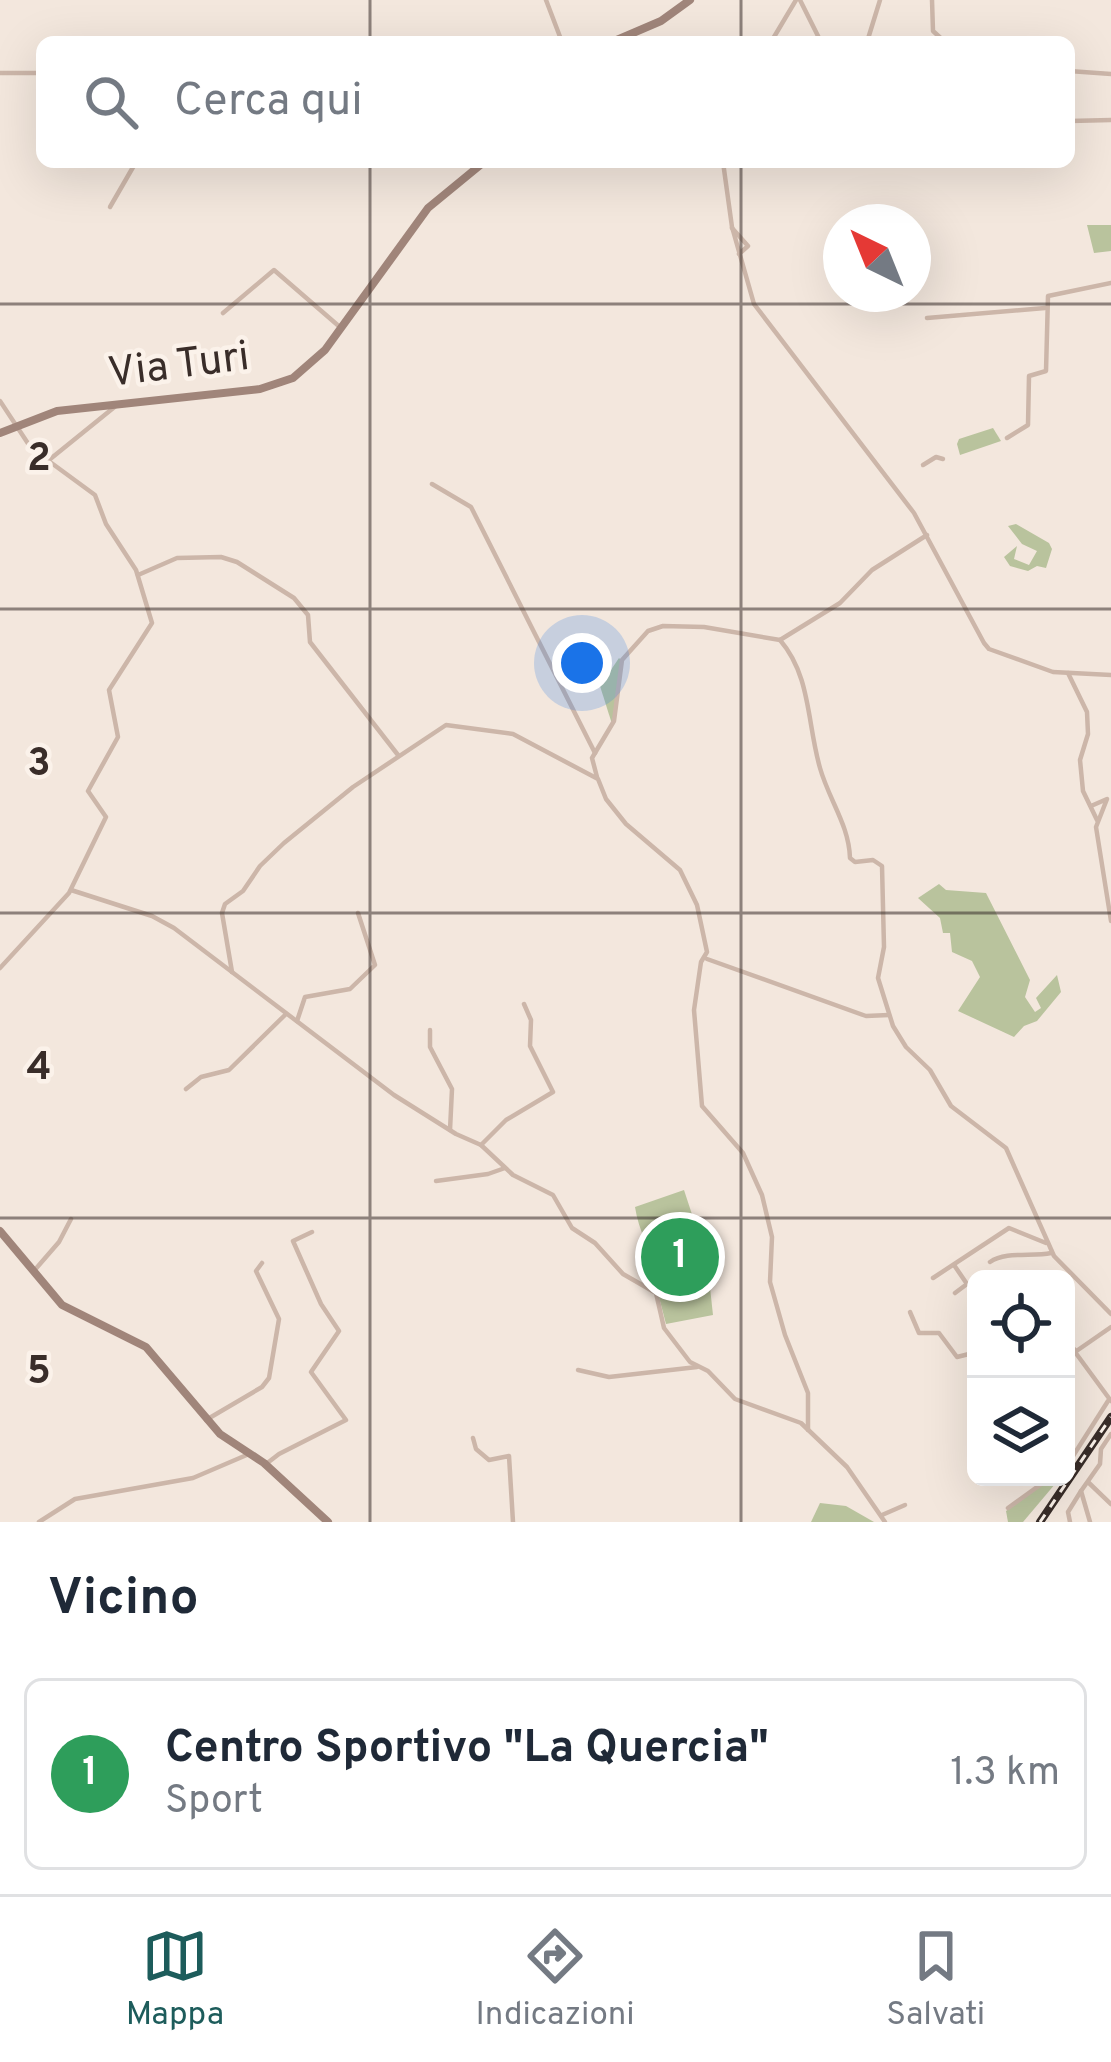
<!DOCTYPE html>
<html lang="it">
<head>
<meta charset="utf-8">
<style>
  :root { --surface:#fff; --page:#f6f6f7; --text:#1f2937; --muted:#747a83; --line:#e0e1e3; --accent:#1d5c5b }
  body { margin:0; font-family:Overpass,sans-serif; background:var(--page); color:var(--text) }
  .controls { position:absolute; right:36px; bottom:36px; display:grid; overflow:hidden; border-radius:18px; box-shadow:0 12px 48px #0002 }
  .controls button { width:108px; height:108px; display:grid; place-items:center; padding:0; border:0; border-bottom:3px solid var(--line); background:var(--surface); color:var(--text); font:60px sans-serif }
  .compass { position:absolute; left:823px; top:204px; width:108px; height:108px; border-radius:50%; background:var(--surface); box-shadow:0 12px 48px #0002; rotate:317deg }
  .you { position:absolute; left:582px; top:663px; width:42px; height:42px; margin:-30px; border:9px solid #fff; border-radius:50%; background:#1a73e8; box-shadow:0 0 0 18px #1a73e833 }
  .badge { display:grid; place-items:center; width:78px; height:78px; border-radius:50%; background:var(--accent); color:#fff; font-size:39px; font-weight:700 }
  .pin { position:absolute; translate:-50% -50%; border:6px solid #fff; box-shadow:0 3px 12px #0006 }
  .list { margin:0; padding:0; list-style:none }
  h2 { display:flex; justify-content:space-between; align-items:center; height:156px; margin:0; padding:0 48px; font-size:51px }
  h2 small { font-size:39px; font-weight:400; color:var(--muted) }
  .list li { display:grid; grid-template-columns:78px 1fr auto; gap:36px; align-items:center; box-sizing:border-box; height:192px; margin:0 24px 24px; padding:0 24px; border:3px solid var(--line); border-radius:18px }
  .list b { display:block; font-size:45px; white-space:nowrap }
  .list p { margin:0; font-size:39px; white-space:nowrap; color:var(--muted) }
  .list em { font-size:39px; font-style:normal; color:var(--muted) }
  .icon { flex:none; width:66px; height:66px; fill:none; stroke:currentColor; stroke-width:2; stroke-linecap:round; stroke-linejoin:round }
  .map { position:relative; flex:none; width:1111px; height:1522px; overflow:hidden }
  .search { position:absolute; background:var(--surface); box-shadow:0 12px 48px #0002; left:36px; right:36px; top:36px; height:132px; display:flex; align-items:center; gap:30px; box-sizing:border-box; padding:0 42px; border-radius:18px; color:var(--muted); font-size:45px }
  .sheet { height:372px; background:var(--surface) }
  nav { display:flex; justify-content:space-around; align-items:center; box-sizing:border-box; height:168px; border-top:3px solid var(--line); background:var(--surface); font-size:33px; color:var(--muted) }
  nav a { display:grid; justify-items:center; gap:6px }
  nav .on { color:var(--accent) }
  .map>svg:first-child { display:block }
  .green { fill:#b9c39d }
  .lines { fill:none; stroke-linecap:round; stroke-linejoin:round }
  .minor { stroke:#ccb6a9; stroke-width:4.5 }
  .secondary { stroke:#a0857a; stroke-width:8 }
  .rail-casing { stroke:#392d29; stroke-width:8 }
  .rail { stroke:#fbf2ea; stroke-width:3; stroke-dasharray:9; stroke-linecap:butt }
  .grid { fill:none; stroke:#392d29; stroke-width:3; stroke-opacity:0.55 }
  .labels { text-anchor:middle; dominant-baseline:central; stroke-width:9; stroke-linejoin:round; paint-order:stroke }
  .street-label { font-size:42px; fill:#392d29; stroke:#fbf2ea }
  .grid-label { font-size:39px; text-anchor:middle; font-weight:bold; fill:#392d29; stroke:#fbf2ea; stroke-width:9; stroke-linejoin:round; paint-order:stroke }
</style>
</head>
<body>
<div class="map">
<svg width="1111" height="1522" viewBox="0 0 1111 1522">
  <rect width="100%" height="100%" fill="#f3e7dd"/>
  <g class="green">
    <polygon points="1087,225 1111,225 1111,251 1094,253"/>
    <polygon points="993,428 1001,441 960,455 957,444 959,439"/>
    <polygon points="1016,524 1049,543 1052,549 1046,568 1037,566 1028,571 1010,566 1004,557 1017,546 1014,559 1029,565 1037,551 1022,544 1008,526"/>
    <polygon points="619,658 622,661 612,724 600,686"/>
    <polygon points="939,884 946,890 986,893 1030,980 1025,997 1035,1012 1041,1008 1036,998 1057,975 1061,992 1037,1021 1024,1026 1014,1037 958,1011 980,977 972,961 952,952 950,933 943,933 940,918 918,898"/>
    <path d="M684,1190L707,1260L713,1315L666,1324L655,1282L659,1280C653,1253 639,1234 635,1207Z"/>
    <polygon points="1061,1477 1023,1522 1008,1522 1006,1511 1052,1478"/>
    <polygon points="820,1503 846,1506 874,1522 811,1522"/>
  </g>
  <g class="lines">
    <g class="minor">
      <polyline points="546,0 562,42"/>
      <polyline points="800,0 821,42"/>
      <polyline points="932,0 933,31 945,42"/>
      <polyline points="771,42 796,0"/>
      <polyline points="867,42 880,0"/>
      <polyline points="1069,71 1111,74"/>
      <polyline points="0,73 42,73"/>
      <polyline points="1070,121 1111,120"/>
      <polyline points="723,162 732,227 754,304 914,513 984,643 989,649 1053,672 1111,675"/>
      <polyline points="791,162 794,164"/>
      <polyline points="110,207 136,162"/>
      <polyline points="732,228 748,246 739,254"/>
      <polyline points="223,313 274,270 341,328"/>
      <polyline points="927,318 1045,308"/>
      <polyline points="0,401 31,448 95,495 106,524 136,570 152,623 109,690 118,737 88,791 106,817 69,893 0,968"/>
      <polyline points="1007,438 1028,425 1029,376 1046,371 1048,296 1111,283"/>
      <polyline points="49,460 117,405"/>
      <polyline points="923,465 936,457 943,459"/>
      <polyline points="432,484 471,507 595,753"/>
      <polyline points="138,575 177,558 221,557 237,562 294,598 308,615 310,642 398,755"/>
      <path d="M780,640C811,676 807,723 820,768C829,800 849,825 850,858L855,862L873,860L882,866L884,947L878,978L893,1026L906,1047L930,1070L951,1106L1006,1148L1054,1256L1111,1314"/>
      <polyline points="1068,673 1087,712 1088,734 1080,760 1083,791 1097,820"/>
      <polyline points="597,777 592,758 614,721 622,660 648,631 663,626 704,627 780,640 840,603 872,570 927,535"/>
      <polyline points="1091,806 1107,799 1096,827 1111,921"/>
      <polyline points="71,890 152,916 174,928 394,1095 456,1134 481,1145 513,1175 553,1195 572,1228 595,1243 623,1274 656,1293 664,1328 690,1362 708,1371 735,1399 801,1423 847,1467 885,1522"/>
      <polyline points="707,959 866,1016 889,1015"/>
      <polyline points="232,972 222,913 225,904 243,891 260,866 284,843 353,787 446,725 513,734 598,779 606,799 626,824 680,870 697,905 707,952 701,962 694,1010 702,1106 743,1153 762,1195 772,1237 770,1282 785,1335 808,1393 808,1430"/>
      <polyline points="297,1021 305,997 350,989 375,965 358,913"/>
      <polyline points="430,1030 430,1047 452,1089 450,1130"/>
      <polyline points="186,1089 201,1077 229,1070 285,1015"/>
      <polyline points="481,1145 506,1120 553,1092 530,1046 531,1020 524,1004"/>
      <polyline points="436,1181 488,1174 505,1168"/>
      <path d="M990,1262C1006,1251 1032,1257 1051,1253"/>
      <polyline points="954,1265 967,1284 955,1293"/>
      <polyline points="33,1272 59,1242 71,1219"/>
      <polyline points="933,1278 1009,1228 1046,1243"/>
      <polyline points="910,1312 919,1333 939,1333 957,1357 969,1354 976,1361"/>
      <polyline points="1111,1327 1075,1352 1111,1401"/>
      <polyline points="1066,1336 1067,1343 1075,1350"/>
      <polyline points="578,1370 609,1377 697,1367"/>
      <polyline points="206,1420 262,1387 269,1378 279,1319 256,1271 262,1263"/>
      <polyline points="473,1438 476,1449 489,1460 509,1456 513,1522"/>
      <polyline points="266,1464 279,1454 346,1420 311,1372 339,1331 321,1304 293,1241 312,1232"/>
      <polyline points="1066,1467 1108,1401"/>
      <polyline points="1089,1483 1111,1504"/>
      <polyline points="1008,1508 1051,1477"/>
      <polyline points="882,1515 905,1505"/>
      <polyline points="39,1522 75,1499 193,1478 249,1454"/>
      <polyline points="1070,1522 1068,1512 1081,1491"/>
      <polyline points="1090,1522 1081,1491 1100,1464 1101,1449 1111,1434"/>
    </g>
    <g class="secondary">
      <polyline points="612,42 661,21 690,0"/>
      <polyline points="0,433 57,411 260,389 293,378 325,350 428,208 484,162"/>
      <polyline points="0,1231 62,1305 146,1347 220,1434 264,1463 328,1522"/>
    </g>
    <defs>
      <polyline id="rail" points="1040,1522 1111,1417"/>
    </defs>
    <use href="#rail" class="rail-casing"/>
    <use href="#rail" class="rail"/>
  </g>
  <path class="grid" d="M370,0V42M741,0V42M370,162V1522M741,162V1522M0,304H1111M0,609H1111M0,913H1111M0,1218H1111"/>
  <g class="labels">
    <g class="street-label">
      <text transform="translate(179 367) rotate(-7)">Via Turi</text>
    </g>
  </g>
  <g class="grid-label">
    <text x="39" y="470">2</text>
    <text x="39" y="775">3</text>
    <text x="39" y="1079">4</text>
    <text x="39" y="1383">5</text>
  </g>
</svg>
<div class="controls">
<button><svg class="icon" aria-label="locate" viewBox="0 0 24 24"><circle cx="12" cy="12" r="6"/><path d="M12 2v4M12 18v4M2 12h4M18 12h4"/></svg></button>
<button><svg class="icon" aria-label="layers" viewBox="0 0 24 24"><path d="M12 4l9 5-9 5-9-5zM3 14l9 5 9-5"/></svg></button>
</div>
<svg class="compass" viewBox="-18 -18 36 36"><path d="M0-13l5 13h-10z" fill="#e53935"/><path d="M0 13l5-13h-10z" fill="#747a83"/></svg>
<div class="you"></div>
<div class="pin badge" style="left:680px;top:1257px;background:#2e9e5b">1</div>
<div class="search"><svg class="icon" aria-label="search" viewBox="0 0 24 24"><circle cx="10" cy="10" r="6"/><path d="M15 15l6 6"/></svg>Cerca qui</div>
</div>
<section class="sheet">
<h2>Vicino<small></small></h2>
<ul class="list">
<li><span class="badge" style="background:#2e9e5b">1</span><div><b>Centro Sportivo &quot;La Quercia&quot;</b><p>Sport</p></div><em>1.3 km</em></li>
</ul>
</section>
<nav>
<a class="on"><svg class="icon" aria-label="map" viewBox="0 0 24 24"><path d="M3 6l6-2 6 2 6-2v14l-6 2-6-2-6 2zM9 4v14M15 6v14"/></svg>Mappa</a>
<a><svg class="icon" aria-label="directions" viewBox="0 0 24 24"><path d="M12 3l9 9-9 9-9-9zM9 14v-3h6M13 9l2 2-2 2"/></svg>Indicazioni</a>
<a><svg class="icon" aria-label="saved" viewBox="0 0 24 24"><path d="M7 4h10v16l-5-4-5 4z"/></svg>Salvati</a>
</nav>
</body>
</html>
